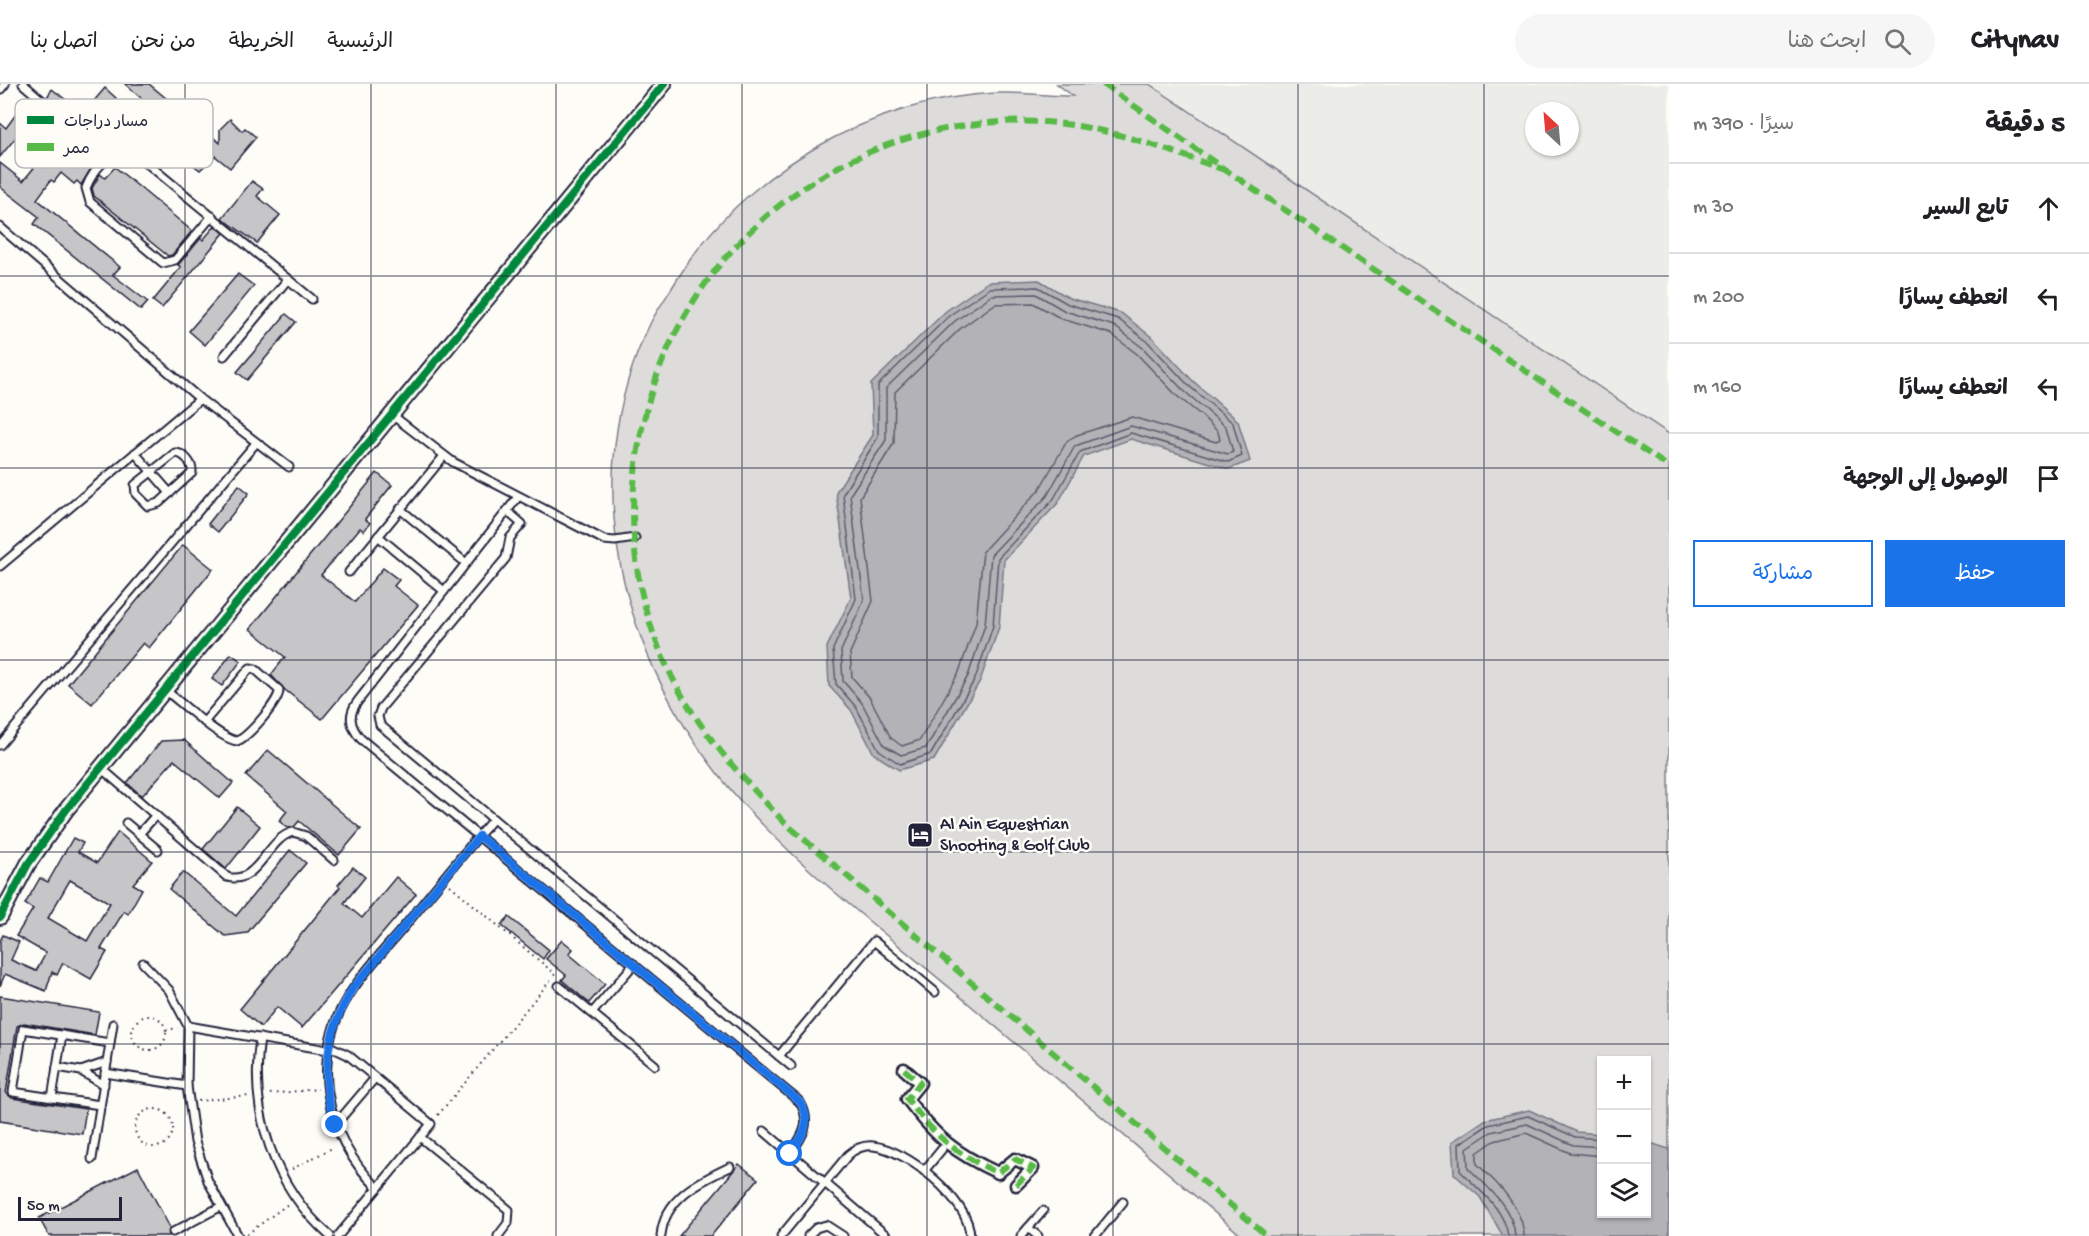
<!DOCTYPE html>
<html lang="ar">
<head>
<meta charset="utf-8">
<style>
  :root { --surface:#fff; --page:#f6f6f6; --text:#202124; --muted:#757577; --line:#e0e0e0; --accent:#1a73e8 }
  body { margin:0; font-family:"Gochi Hand","Playpen Sans Arabic",sans-serif; background:var(--page); color:var(--text); direction:rtl }
  .controls { position:absolute; right:18px; bottom:18px; display:grid; overflow:hidden; border-radius:0px; box-shadow:0 2px 4px #0004 }
  .controls button { width:54px; height:54px; display:grid; place-items:center; padding:0; border:0; border-bottom:2px solid var(--line); background:var(--surface); color:var(--text); font:30px sans-serif }
  .compass { position:absolute; left:1525px; top:18px; width:54px; height:54px; border-radius:50%; background:var(--surface); box-shadow:0 2px 4px #0004; rotate:334deg }
  .scale { position:absolute; left:18px; bottom:15px; width:104px; box-sizing:border-box; padding-left:6px; border:3px solid #22223b; border-top:0; font-size:16px; line-height:21px; white-space:nowrap; color:#22223b; -webkit-text-stroke:4px #fdfcf7; paint-order:stroke }
  .stop { position:absolute; width:18px; height:18px; margin:-14px; border:4px solid #1a73e8; border-radius:50%; background:#fff }
  .stop.end { background:#1a73e8; border-color:#fff; box-shadow:0 2px 6px #0008 }
  .list { margin:0; padding:0; list-style:none }
  h2 { display:flex; justify-content:space-between; align-items:center; height:78px; margin:0; padding:0 24px; font-size:26px }
  h2 small { font-size:20px; font-weight:400; color:var(--muted) }
  .list li { display:grid; grid-template-columns:39px 1fr auto; gap:18px; align-items:center; box-sizing:border-box; height:90px; padding:0 24px; border-top:2px solid var(--line) }
  .list b { display:block; font-size:22px; white-space:nowrap }
  .list em { font-size:20px; font-style:normal; color:var(--muted) }
  .actions { display:flex; gap:12px; padding:18px 24px }
  .actions a { flex:1; padding:14px 0; border:2px solid var(--accent); border-radius:0px; text-align:center; font-size:21px; color:var(--accent) }
  .actions .main { background:var(--accent); color:#fff }
  .icon { flex:none; width:33px; height:33px; fill:none; stroke:currentColor; stroke-width:2; stroke-linecap:round; stroke-linejoin:round }
  .map { position:relative; flex:none; width:1669px; height:1152px; overflow:hidden; direction:ltr }
  header { display:flex; align-items:center; gap:36px; box-sizing:border-box; height:84px; padding:0 30px; background:var(--surface); border-bottom:2px solid var(--line) }
  header strong { font-size:28px }
  nav { display:flex; gap:33px; margin-inline-start:auto; font-size:21px }
  .search { width:420px; height:54px; background:var(--page); display:flex; align-items:center; gap:15px; box-sizing:border-box; padding:0 21px; border-radius:33px; color:var(--muted); font-size:22px }
  main { display:flex }
  aside { flex:1; background:var(--surface) }
  .map>svg:first-child { display:block }
  .built { fill:#ecece9; fill-rule:evenodd }
  .green { fill:#dddcdb; stroke:#807f8b; stroke-width:1.5; fill-rule:evenodd }
  .water { fill:#b2b2b7; stroke:#787885; stroke-width:1.5 }
  .lines { fill:none; stroke-linecap:round; stroke-linejoin:round }
  .shore { stroke:#5c5c6d; stroke-width:1.5 }
  .building { fill:#c6c6c8; stroke:#22223b; stroke-width:1.5; fill-rule:evenodd }
  .service-casing { stroke:#22223b; stroke-width:11 }
  .pedestrian-casing { stroke:#22223b; stroke-width:15 }
  .minor-casing { stroke:#22223b; stroke-width:18 }
  .path { stroke:#22223b; stroke-width:2; stroke-dasharray:1.5 4.5; stroke-linecap:butt }
  .service { stroke:#fdfcf7; stroke-width:7 }
  .pedestrian { stroke:#fdfcf7; stroke-width:10 }
  .minor { stroke:#fdfcf7; stroke-width:14 }
  .quiet { stroke:#58b947; stroke-width:6; stroke-dasharray:12 6; stroke-linecap:butt }
  .cycleway-casing { stroke:#fdfcf7; stroke-width:11 }
  .cycleway { stroke:#00873e; stroke-width:8 }
  .route { stroke:#1a73e8; stroke-width:8 }
  .grid { fill:none; stroke:#22223b; stroke-width:1.5; stroke-opacity:0.55 }
  .labels { text-anchor:middle; dominant-baseline:central; stroke-width:5; stroke-linejoin:round; paint-order:stroke }
  .poi-label { font-size:18px; fill:#22223b; stroke:#fdfcf7; text-anchor:start }
  .key { fill:#fdfcf7; stroke:#bbbbbf; stroke-width:1.5 }
  .key-label { font-size:16px; fill:#22223b }
</style>
</head>
<body>
<header>
<strong>Citynav</strong>
<div class="search"><svg class="icon" aria-label="search" viewBox="0 0 24 24"><circle cx="10" cy="10" r="6"/><path d="M15 15l6 6"/></svg>ابحث هنا</div>
<nav><a>الرئيسية</a><a>الخريطة</a><a>من نحن</a><a>اتصل بنا</a></nav>
</header>
<main>
<aside>
<h2>5 دقيقة<small>سيرًا · 390 m</small></h2>
<ul class="list">
<li><svg class="icon" aria-label="ahead" viewBox="0 0 24 24"><path d="M12 20V5M6 11l6-6 6 6"/></svg><div><b>تابع السير</b></div><em>30 m</em></li>
<li><svg class="icon" aria-label="left" viewBox="0 0 24 24"><path d="M17 20v-9H6M10 6l-5 5 5 5"/></svg><div><b>انعطف يسارًا</b></div><em>200 m</em></li>
<li><svg class="icon" aria-label="left" viewBox="0 0 24 24"><path d="M17 20v-9H6M10 6l-5 5 5 5"/></svg><div><b>انعطف يسارًا</b></div><em>160 m</em></li>
<li><svg class="icon" aria-label="arrive" viewBox="0 0 24 24"><path d="M6 21V4h12l-3 4 3 4H6"/></svg><div><b>الوصول إلى الوجهة</b></div></li>
</ul>
<div class="actions"><a class="main">حفظ</a><a>مشاركة</a></div>
</aside>
<div class="map">
<svg width="1669" height="1152" viewBox="0 0 1669 1152">
  <rect width="100%" height="100%" fill="#fdfcf7"/>
  <filter id="ink" filterUnits="userSpaceOnUse"><feTurbulence type="fractalNoise" baseFrequency=".0167" numOctaves="2"/><feDisplacementMap in="SourceGraphic" scale="12" xChannelSelector="R" yChannelSelector="G"/><feConvolveMatrix kernelMatrix="1 2 1 2 8 2 1 2 1" color-interpolation-filters="sRGB"/></filter>
  <g filter="url(#ink)">
    <path class="built" d="M1150,0H1669V350L1186,25ZM1534,27H1570V63H1534Z"/>
    <path class="green" d="M1057,0H1149L1669,350V1152H1242C1145,1069 1048,987 950,904C875,841 794,780 730,705C622,577 573,395 651,238C659,223 669,209 678,194C742,89 873,14 997,9C1022,8 1048,12 1073,12ZM1602,976H1646V1130H1602Z"/>
    <g class="water">
      <polygon points="1039,196 1069,214 1121,229 1153,254 1192,296 1238,337 1250,377 1229,385 1131,355 1084,372 1058,419 1004,476 999,543 980,597 934,676 899,686 874,670 851,626 829,602 827,563 851,514 836,408 873,351 871,300 946,227 988,198"/>
      <polygon points="1529,1026 1577,1048 1601,1050 1602,1130 1646,1130 1647,1058 1669,1065 1669,1152 1503,1152 1480,1113 1454,1090 1452,1058 1485,1036"/>
    </g>
    <g class="lines">
      <g class="shore">
        <polygon points="1038,203 1068,220 1118,235 1148,258 1188,301 1233,339 1242,372 1228,378 1131,349 1080,368 1053,416 998,474 993,542 975,595 931,670 900,680 879,666 856,623 836,600 833,565 856,515 843,410 878,353 878,301 950,231 990,204"/>
        <polygon points="1036,210 1065,227 1114,242 1143,264 1183,306 1226,343 1233,368 1228,370 1131,342 1075,362 1047,412 991,471 985,541 968,592 926,664 901,671 884,661 862,619 843,597 841,567 864,516 850,411 886,356 886,304 955,237 992,211"/>
        <polygon points="1033,219 1062,235 1111,250 1137,270 1177,312 1202,332 1218,348 1220,356 1216,358 1132,333 1077,351 1067,357 1039,406 983,467 976,539 959,588 920,656 902,662 891,654 870,614 852,593 850,569 873,517 860,413 894,359 895,308 961,244 995,220"/>
        <path d="M1508,1152C1505,1125 1478,1105 1460,1087L1459,1060L1488,1041L1528,1032L1575,1053L1602,1055"/>
        <path d="M1515,1152C1514,1125 1486,1101 1468,1084L1467,1064L1491,1048L1527,1040L1573,1061L1602,1063"/>
        <path d="M1524,1152C1523,1123 1496,1098 1477,1080V1069L1494,1057L1526,1049L1570,1069L1602,1072"/>
      </g>
    </g>
    <g class="building">
      <polygon points="125,0 149,0 220,59 220,45 230,35 242,47 245,44 256,53 230,84 215,72 200,86 191,79 199,69 179,52 170,62 161,54 170,45 160,37 163,33"/>
      <polygon points="105,4 116,14 92,42 81,32"/>
      <polygon points="52,5 71,20 65,29 47,13"/>
      <polygon points="19,26 92,83 81,101 77,97 74,100 61,89 54,98 51,96 37,115 120,183 113,191 148,218 141,226 34,140 39,133 0,103 0,79 23,97 47,68 21,47 0,73 0,39 6,44"/>
      <polygon points="115,83 192,147 172,171 168,172 94,112 92,104 98,94 100,90 105,94"/>
      <polygon points="252,97 263,105 257,112 280,131 257,159 222,134"/>
      <polygon points="215,142 224,149 162,224 153,217 181,183 178,181 201,154 203,156"/>
      <polygon points="238,190 254,202 205,261 189,247"/>
      <polygon points="286,230 296,238 247,296 237,288"/>
      <polygon points="377,389 392,401 365,435 370,439 364,447 360,444 321,491 355,518 383,484 399,496 394,502 418,521 322,635 285,606 271,591 285,573 250,545"/>
      <polygon points="239,401 249,409 218,448 208,440"/>
      <polygon points="183,461 213,485 149,564 143,559 92,620 68,600"/>
      <polygon points="231,570 241,577 222,602 212,595"/>
      <polygon points="184,656 233,699 220,714 174,676 142,712 127,699 161,657"/>
      <polygon points="268,666 361,745 339,771 299,737 294,743 288,744 279,737 287,727 246,692"/>
      <polygon points="237,723 260,742 226,785 203,765"/>
      <path d="M118,748L152,777L133,800L142,805L128,830L124,827L101,865L107,868L91,895L63,879L57,891L52,888L46,907L5,890L0,902V857L3,851L19,858L11,876L36,887L46,869L16,852L33,825L25,820L40,794L48,798L73,754L83,759L78,768L97,779ZM70,796L110,819L87,857L48,834Z"/>
      <polygon points="290,766 306,779 247,849 225,852 169,805 183,788 236,832"/>
      <polygon points="353,783 365,793 344,819 362,834 396,793 416,810 302,944 277,923 261,943 240,925 340,803 338,801"/>
      <polygon points="509,833 549,866 543,875 501,841"/>
      <polygon points="562,856 573,865 569,870 605,900 589,919 562,896 566,891 546,875"/>
      <polygon points="0,912 99,928 95,951 24,939 17,942 6,1009 12,1014 86,1025 82,1050 0,1037"/>
      <polygon points="739,1080 758,1095 711,1152 679,1152"/>
      <polygon points="138,1083 170,1144 169,1152 49,1152 39,1134"/>
    </g>
    <g class="lines">
      <defs>
        <g id="service">
          <polyline points="23,0 109,74"/>
          <polyline points="0,6 5,0"/>
          <path d="M212,132L175,176L163,179L90,118L86,104C92,88 114,60 132,67C192,116 252,165 312,215"/>
          <polyline points="0,143 200,315 289,383"/>
          <polyline points="224,272 288,195"/>
          <polyline points="392,331 453,378 604,456 615,457 635,454"/>
          <polyline points="135,369 170,409"/>
          <path d="M175,369C184,369 193,379 192,389L159,419L148,422L136,410L135,401Z"/>
          <path d="M518,413L358,617C348,630 349,642 361,655L800,1018C812,1039 803,1052 790,1070"/>
          <polyline points="400,425 466,479"/>
          <polyline points="507,427 522,440 510,454 506,474 381,624 378,632 380,641 791,982"/>
          <polyline points="378,452 444,507"/>
          <polyline points="0,482 200,315"/>
          <polyline points="349,488 444,372"/>
          <path d="M165,606C181,618 220,655 237,657C248,653 280,617 279,606L255,585L250,584L205,637"/>
          <polyline points="0,661 256,359"/>
          <path d="M101,684L227,793C258,802 267,754 293,748L306,752L334,776"/>
          <polyline points="126,739 158,766"/>
          <polyline points="139,750 156,731"/>
          <polyline points="143,879 169,906 188,942 187,1002 195,1058 208,1097 238,1152"/>
          <polyline points="559,902 655,981"/>
          <polyline points="592,929 634,880"/>
          <polyline points="188,942 328,966"/>
          <path d="M260,954C249,1028 273,1102 330,1152"/>
          <polyline points="329,962 348,971 431,1040 338,1152"/>
          <polyline points="779,972 874,857 935,908"/>
          <polyline points="57,983 81,987 104,1001"/>
          <polyline points="81,987 107,978"/>
          <polyline points="105,989 187,1002"/>
          <polyline points="52,1014 62,951"/>
          <polyline points="100,1021 13,1008 23,945 110,959"/>
          <polyline points="335,1041 375,994"/>
          <polyline points="764,1047 887,1152"/>
          <polyline points="420,1053 509,1126 508,1139 498,1152"/>
          <polyline points="92,1075 113,940"/>
          <polyline points="924,1087 942,1065"/>
          <path d="M378,1104C323,1052 308,969 353,905C369,881 390,860 408,838C436,803 464,769 493,735"/>
          <polyline points="1028,1144 1038,1152"/>
          <polyline points="173,1148 220,1123"/>
          <path d="M661,1152C664,1114 700,1097 730,1083"/>
          <path d="M781,1152L848,1071C855,1065 863,1061 873,1062C907,1065 970,1117 970,1152"/>
          <polyline points="808,1152 816,1144 826,1141 843,1152"/>
          <polyline points="1021,1152 1043,1127"/>
          <polyline points="1095,1152 1123,1118"/>
        </g>
        <path id="pedestrian" d="M904,985L920,999L907,1015C937,1054 953,1068 998,1089L1015,1075L1033,1084L1016,1101"/>
        <polyline id="minor" points="0,833 28,780 66,726 664,0"/>
      </defs>
      <use href="#service" class="service-casing"/>
      <use href="#pedestrian" class="pedestrian-casing"/>
      <use href="#minor" class="minor-casing"/>
      <g class="path">
        <polyline points="450,801 555,890 553,893"/>
        <circle cx="149" cy="949" r="17"/>
        <polyline points="166,946 178,944"/>
        <polyline points="270,1010 318,1005"/>
        <polyline points="198,1017 249,1012"/>
        <circle cx="154" cy="1044" r="19"/>
        <polyline points="438,1031 550,897"/>
        <polyline points="292,1085 334,1063"/>
        <polyline points="247,1150 288,1120"/>
      </g>
      <use href="#service" class="service"/>
      <use href="#pedestrian" class="pedestrian"/>
      <use href="#minor" class="minor"/>
      <g class="quiet">
        <polyline points="1103,0 1227,87 1669,383"/>
        <path d="M1227,87C1168,66 1107,42 1044,38C836,27 661,175 636,380C630,430 633,484 648,533C674,619 724,675 784,738L1267,1152"/>
        <path d="M904,985L920,999L907,1015C937,1054 953,1068 998,1089L1015,1075L1033,1084L1016,1101"/>
      </g>
      <defs>
        <polyline id="cycleway" points="0,833 28,780 66,726 664,0"/>
      </defs>
      <use href="#cycleway" class="cycleway-casing"/>
      <use href="#cycleway" class="cycleway"/>
    </g>
  </g>
  <g class="lines" filter="url(#ink)">
    <path class="route" d="M335,1041C319,993 327,946 353,904L479,752L800,1018C813,1038 803,1052 790,1070"/>
  </g>
  <path class="grid" d="M185,0V1152M371,0V1152M556,0V1152M742,0V1152M927,0V1152M1113,0V1152M1298,0V1152M1484,0V1152M0,192H1669M0,384H1669M0,576H1669M0,768H1669M0,960H1669"/>
  <defs>
    <symbol id="hotel-square" viewBox="-11 -11 22 22"><rect x="-9" y="-9" width="18" height="18" rx="4" fill="#22223b" stroke="#fdfcf7"/><path d="M-6-4.5h1.5V1H6V5H4.5V3h-9V5H-6ZM-4 0a1.8 1.8 0 1 1 3.6 0ZM.5 0V-2.5h3Q6-2.5 6 0Z" fill="#fff"/></symbol>
  </defs>
  <g fill-rule="evenodd">
    <use href="#hotel-square" x="905" y="736" width="30" height="30"/>
  </g>
  <g class="labels">
    <g class="poi-label">
      <text x="940" y="741">Al Ain Equestrian<tspan x="940" dy="21">Shooting &amp; Golf Club</tspan></text>
    </g>
  </g>
  <rect x="15" y="15" width="198" height="69" rx="9" class="key"/>
  <rect x="27" y="32" width="27" height="8" fill="#00873e"/>
  <rect x="27" y="59" width="27" height="8" fill="#58b947"/>
  <g class="key-label">
    <text x="64" y="42">مسار دراجات</text>
    <text x="64" y="69">ممر</text>
  </g>
</svg>
<div class="controls">
<button>+</button>
<button>−</button>
<button><svg class="icon" aria-label="layers" viewBox="0 0 24 24"><path d="M12 4l9 5-9 5-9-5zM3 14l9 5 9-5"/></svg></button>
</div>
<svg class="compass" viewBox="-18 -18 36 36"><path d="M0-13l5 13h-10z" fill="#e53935"/><path d="M0 13l5-13h-10z" fill="#757577"/></svg>
<div class="scale">50 m</div>
<div class="stop" style="left:790px;top:1070px"></div>
<div class="stop end" style="left:335px;top:1041px"></div>
</div>
</main>
</body>
</html>
